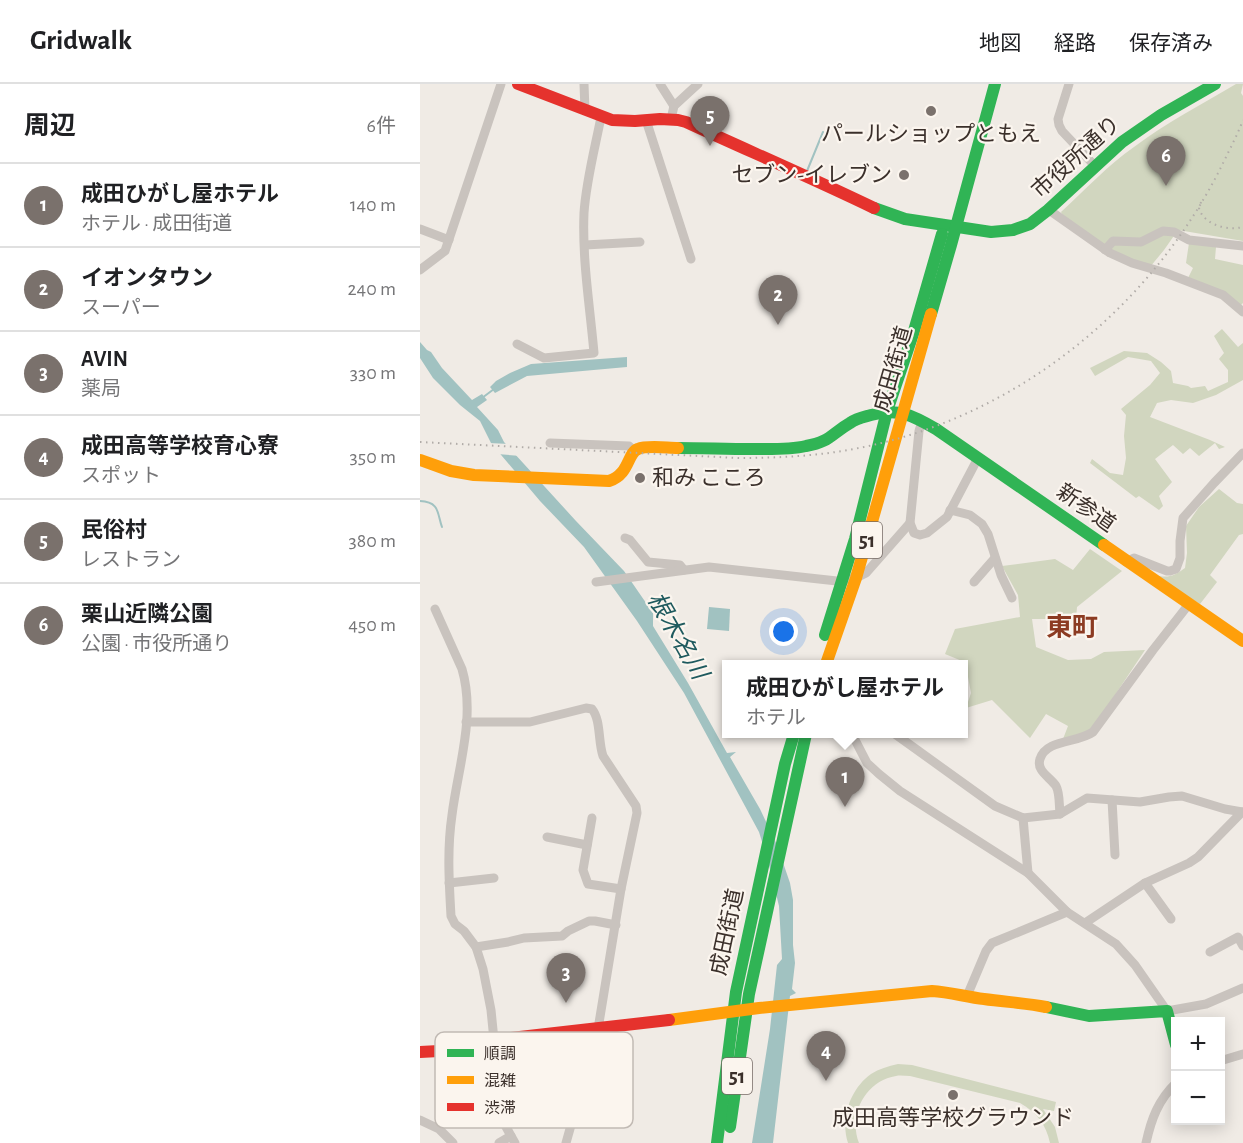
<!DOCTYPE html>
<html lang="ja">
<head>
<meta charset="utf-8">
<style>
  :root { --surface:#fff; --page:#f6f6f6; --text:#202124; --muted:#757577; --line:#e0e0e0; --accent:#7a716c }
  body { margin:0; font-family:"Alegreya Sans","Noto Sans JP",sans-serif; background:var(--page); color:var(--text) }
  .controls { position:absolute; right:18px; bottom:18px; display:grid; overflow:hidden; border-radius:0px; box-shadow:0 3px 15px #0003 }
  .controls button { width:54px; height:54px; display:grid; place-items:center; padding:0; border:0; border-bottom:2px solid var(--line); background:var(--surface); color:var(--text); font:30px sans-serif }
  .you { position:absolute; left:364px; top:548px; width:21px; height:21px; margin:-15px; border:4px solid #fff; border-radius:50%; background:#1a73e8; box-shadow:0 0 0 9px #1a73e833 }
  .badge { display:grid; place-items:center; width:39px; height:39px; border-radius:50%; background:var(--accent); color:#fff; font-size:20px; font-weight:700 }
  .pin { position:absolute; translate:-50% -50px; filter:drop-shadow(0 2px 3px #0008) }
  .pin::after { content:''; position:absolute; top:32px; width:21px; height:18px; background:inherit; clip-path:polygon(0 0,100% 0,50% 100%) }
  .popup { position:absolute; left:302px; top:576px; width:246px; height:78px; box-sizing:border-box; display:grid; place-content:center; border-radius:0px; background:var(--surface); filter:drop-shadow(0 2px 4px #0005); font-size:20px; white-space:nowrap; color:var(--muted) }
  .popup b { font-size:22px; color:var(--text) }
  .popup::after { content:''; position:absolute; left:50%; top:100%; margin-left:-12px; border:12px solid transparent; border-top-color:var(--surface) }
  .list { margin:0; padding:0; list-style:none }
  h2 { display:flex; justify-content:space-between; align-items:center; height:78px; margin:0; padding:0 24px; font-size:26px }
  h2 small { font-size:20px; font-weight:400; color:var(--muted) }
  .list li { display:grid; grid-template-columns:39px 1fr auto; gap:18px; align-items:center; box-sizing:border-box; height:84px; padding:0 24px; border-top:2px solid var(--line) }
  .list b { display:block; font-size:22px; white-space:nowrap }
  .list p { margin:0; font-size:20px; white-space:nowrap; color:var(--muted) }
  .list em { font-size:20px; font-style:normal; color:var(--muted) }
  .map { position:relative; flex:none; width:823px; height:1059px; overflow:hidden }
  header { display:flex; align-items:center; gap:36px; box-sizing:border-box; height:84px; padding:0 30px; background:var(--surface); border-bottom:2px solid var(--line) }
  header strong { font-size:28px }
  nav { display:flex; gap:33px; margin-inline-start:auto; font-size:21px }
  main { display:flex }
  aside { flex:1; background:var(--surface) }
  .map>svg:first-child { display:block }
  .green { fill:#d1d6bf }
  .water { fill:#a1c2c1 }
  .pier { fill:#f0ebe5 }
  .lines { fill:none; stroke-linecap:round; stroke-linejoin:round }
  .stream { stroke:#a1c2c1; stroke-width:2 }
  .street { stroke:#c9c3be; stroke-width:9 }
  .fast { stroke:#30b455; stroke-width:12 }
  .slow { stroke:#ff9f0a; stroke-width:12 }
  .jam { stroke:#e5322d; stroke-width:12 }
  .rail { stroke:#b1aca8; stroke-width:2; stroke-dasharray:1.5 4.5; stroke-linecap:butt }
  .poi-dot { fill:#7a716c; stroke:#fbf5ee; stroke-width:2 }
  .labels { text-anchor:middle; dominant-baseline:central; stroke-width:4.5; stroke-linejoin:round; paint-order:stroke }
  .shield { fill:#fbf5ee; stroke:#756b66; stroke-width:1.5 }
  .shield-label { font-size:21px; font-weight:bold; fill:#3b302b }
  .poi-label { font-size:22px; fill:#3b302b; stroke:#fbf5ee }
  .street-label { font-size:22px; fill:#3b302b; stroke:#fbf5ee }
  .water-label { font-size:24px; font-style:italic; fill:#1f5a5e; stroke:#fbf5ee }
  .quarter-label { font-size:26px; font-weight:bold; fill:#8c3b22; stroke:#fbf5ee }
  .key { fill:#fbf5ee; stroke:#c1bab4; stroke-width:1.5 }
  .key-label { font-size:16px; fill:#3b302b }
</style>
</head>
<body>
<header>
<strong>Gridwalk</strong>
<nav><a>地図</a><a>経路</a><a>保存済み</a></nav>
</header>
<main>
<aside>
<h2>周辺<small>6件</small></h2>
<ul class="list">
<li><span class="badge">1</span><div><b>成田ひがし屋ホテル</b><p>ホテル · 成田街道</p></div><em>140 m</em></li>
<li><span class="badge">2</span><div><b>イオンタウン</b><p>スーパー</p></div><em>240 m</em></li>
<li><span class="badge">3</span><div><b>AVIN</b><p>薬局</p></div><em>330 m</em></li>
<li><span class="badge">4</span><div><b>成田高等学校育心寮</b><p>スポット</p></div><em>350 m</em></li>
<li><span class="badge">5</span><div><b>民俗村</b><p>レストラン</p></div><em>380 m</em></li>
<li><span class="badge">6</span><div><b>栗山近隣公園</b><p>公園 · 市役所通り</p></div><em>450 m</em></li>
</ul>
</aside>
<div class="map">
<svg width="823" height="1059" viewBox="0 0 823 1059">
  <rect width="100%" height="100%" fill="#f0ebe5"/>
  <g class="green">
    <path d="M816,0H823L821,9L823,12V157L758,146L744,166L730,183L691,168L642,130L641,128C665,106 687,82 714,63C746,39 782,20 816,0Z"/>
    <polygon points="769,159 796,163 795,175 823,181 823,219 821,221 767,196 773,184 766,179"/>
    <polygon points="802,245 818,263 823,259 823,296 796,311 773,319 751,316 737,319 730,333 790,356 805,363 799,365 795,359 779,372 770,364 763,370 753,361 735,375 752,398 739,412 743,422 739,426 719,412 716,414 670,379 672,375 690,389 703,391 706,374 704,352 706,331 701,325 730,301 740,289 731,277 708,273 675,292 670,284 704,267 727,269 741,278 751,287 753,299 768,302 771,304 785,302 788,307 808,298 808,286 799,275 804,269 794,252"/>
    <path d="M799,405L817,419L823,420V450L819,451L790,491L797,498L780,520L733,491C748,494 753,493 765,484L767,469L766,442L779,423Z"/>
    <polygon points="670,465 702,487 657,523 656,535 612,535 616,563 648,576 671,575 684,568 725,566 671,647 643,655 648,642 626,630 610,654 572,616 546,624 551,609 548,593 544,591 542,577 525,570 535,545 600,533 598,511 582,482 635,475 653,486"/>
    <path d="M478,980L492,981L636,1018L634,1027L623,1025L635,1043L639,1059H630C626,1040 617,1029 600,1019L490,992C485,992 480,991 476,992C445,997 428,1031 439,1059H428C420,1035 430,1005 451,990C459,985 468,982 478,980Z"/>
  </g>
  <g class="water">
    <polygon points="0,258 7,266 11,268 22,284 52,316 62,310 67,316 57,323 78,346 84,358 156,437 204,487 233,529 233,542 268,599 307,669 316,668 310,673 340,725 357,761 370,799 373,816 373,861 375,879 372,905 376,909 370,912 353,1059 332,1059 350,945 357,881 362,875 359,822 348,777 339,748 264,609 217,537 164,463 120,417 71,359 60,337 40,321 13,294 0,274"/>
    <polygon points="207,273 207,283 107,292 75,309 70,303 76,297 90,289 111,280"/>
    <polygon points="289,523 310,525 309,547 287,545"/>
  </g>
  <polygon class="pier" points="68,359 91,360 101,372 77,370"/>
  <g class="lines">
    <g class="stream">
      <polyline points="387,87 403,48"/>
      <polyline points="62,314 74,305"/>
      <path d="M0,417C20,418 17,429 22,443"/>
    </g>
    <g class="street">
      <polyline points="164,0 165,26"/>
      <polyline points="240,0 254,22"/>
      <polyline points="649,0 638,35 639,41 642,47 675,82"/>
      <polyline points="251,35 254,22 278,0"/>
      <polyline points="226,36 271,175"/>
      <polyline points="629,126 690,169 712,179 746,189 803,211 823,228"/>
      <polyline points="0,145 29,156"/>
      <polyline points="165,161 220,158"/>
      <polyline points="685,166 693,157 721,158 743,147 754,148 769,156 823,162"/>
      <polyline points="0,186 25,167 81,0"/>
      <path d="M97,260L124,274L174,269C170,223 162,175 164,129C166,97 175,64 181,33"/>
      <polyline points="502,337 499,347 490,439 494,449 500,451 507,449 527,433 558,374"/>
      <polyline points="130,359 209,362 214,367"/>
      <polyline points="530,426 550,431 562,440 568,450 581,491 592,514"/>
      <polyline points="205,454 210,456 228,478 260,481 264,486"/>
      <polyline points="706,478 714,474 747,487 750,487 756,485 760,474 760,457 763,434 794,399 823,369"/>
      <polyline points="176,498 289,483 417,497 436,494 446,489 490,439"/>
      <polyline points="554,498 575,474"/>
      <path d="M15,525L42,585C56,633 38,683 32,731C27,765 29,797 31,832L35,840L44,847L56,863L63,885L71,926L74,956L66,1006L91,1052"/>
      <path d="M46,638H110L166,624L172,625C181,636 178,658 183,672L216,722L217,729L201,805L178,945L146,1059"/>
      <polyline points="432,650 447,679 459,690 480,707 608,789 647,828 696,860 715,881 747,927 786,920 823,904"/>
      <polyline points="475,650 575,722 603,734 640,730 667,714 720,718 749,713 762,712 805,725 823,728"/>
      <polyline points="692,716 695,771"/>
      <path d="M640,730C639,722 640,709 636,702C630,693 616,687 620,675C626,655 658,659 673,648L733,566L769,520"/>
      <polyline points="172,734 163,786 168,800 201,805"/>
      <polyline points="603,734 608,789"/>
      <polyline points="127,753 167,761"/>
      <polyline points="29,799 74,794"/>
      <polyline points="725,799 751,835"/>
      <polyline points="665,839 725,799 769,779 778,773 822,728"/>
      <polyline points="56,863 88,858 104,854 142,852 148,847 169,837 175,837 196,841"/>
      <polyline points="790,868 818,853 823,862"/>
      <polyline points="547,912 566,867 572,859 647,828"/>
      <polyline points="800,977 823,970"/>
      <polyline points="0,1036 19,1045 33,1059"/>
      <polyline points="79,1059 91,1052 95,1059"/>
      <path d="M726,1059C731,1036 738,1016 756,999"/>
    </g>
    <g class="fast">
      <polyline points="454,124 485,135 571,148 593,146 610,140 628,126 702,58 741,31 795,0"/>
      <polyline points="511,230 531,161 575,0"/>
      <path d="M258,364C282,364 307,365 331,365C349,365 369,366 386,362C410,358 411,350 430,339C437,334 444,333 451,331C479,324 492,331 516,345L684,461"/>
      <polyline points="405,551 435,455 467,327 494,247 522,150"/>
      <polyline points="626,923 669,932 747,927 756,961"/>
      <polyline points="310,1043 329,910 386,650"/>
      <polyline points="297,1059 316,908 365,680 374,650"/>
    </g>
    <g class="slow">
      <path d="M0,376L31,387L54,391L189,397C210,390 207,369 218,365C227,361 247,364 258,364"/>
      <polyline points="684,461 823,557"/>
      <polyline points="406,580 436,494 511,230"/>
      <path d="M249,936L339,924L512,907C530,908 546,913 564,915C585,918 606,919 626,923"/>
    </g>
    <g class="jam">
      <path d="M98,0L192,36L215,37L240,35L258,36L266,38C329,67 392,94 454,124"/>
      <polyline points="0,968 19,967 74,956 249,936"/>
    </g>
    <g class="rail">
      <path d="M781,118L779,125C785,141 807,147 823,143"/>
      <path d="M0,358L318,374C359,374 399,372 439,364C600,332 736,220 806,73C812,61 818,49 823,36"/>
    </g>
  </g>
  <g class="poi-dot">
    <circle cx="511" cy="27" r="6"/>
    <circle cx="484" cy="91" r="6"/>
    <circle cx="220" cy="394" r="6"/>
    <circle cx="533" cy="1011" r="6"/>
  </g>
  <g class="labels">
    <g class="shield">
      <rect x="432" y="438" width="30" height="36" rx="4.5"/>
      <rect x="302" y="974" width="30" height="36" rx="4.5"/>
    </g>
    <g class="shield-label">
      <text x="447" y="456">51</text>
      <text x="317" y="992">51</text>
    </g>
    <g class="poi-label">
      <text x="511" y="50">パールショップともえ</text>
      <text x="472" y="91" text-anchor="end">セブン-イレブン</text>
      <text x="232" y="394" text-anchor="start">和み こころ</text>
      <text x="533" y="1034">成田高等学校グラウンド</text>
    </g>
    <g class="street-label">
      <text transform="translate(656 73) rotate(-42)">市役所通り</text>
      <text transform="translate(473 285) rotate(-74)">成田街道</text>
      <text transform="translate(666 424) rotate(35)">新参道</text>
      <text transform="translate(307 848) rotate(-78)">成田街道</text>
    </g>
    <g class="water-label">
      <text transform="translate(257 552) rotate(60)">根木名川</text>
    </g>
    <g class="quarter-label">
      <text x="652" y="544">東町</text>
    </g>
  </g>
  <rect x="15" y="948" width="198" height="96" rx="9" class="key"/>
  <rect x="27" y="965" width="27" height="8" fill="#30b455"/>
  <rect x="27" y="992" width="27" height="8" fill="#ff9f0a"/>
  <rect x="27" y="1019" width="27" height="8" fill="#e5322d"/>
  <g class="key-label">
    <text x="64" y="975">順調</text>
    <text x="64" y="1002">混雑</text>
    <text x="64" y="1029">渋滞</text>
  </g>
</svg>
<div class="controls">
<button>+</button>
<button>−</button>
</div>
<div class="you"></div>
<div class="pin badge" style="left:425px;top:723px">1</div>
<div class="popup"><b>成田ひがし屋ホテル</b>ホテル</div>
<div class="pin badge" style="left:358px;top:241px">2</div>
<div class="pin badge" style="left:146px;top:919px">3</div>
<div class="pin badge" style="left:406px;top:997px">4</div>
<div class="pin badge" style="left:290px;top:62px">5</div>
<div class="pin badge" style="left:746px;top:102px">6</div>
</div>
</main>
</body>
</html>
